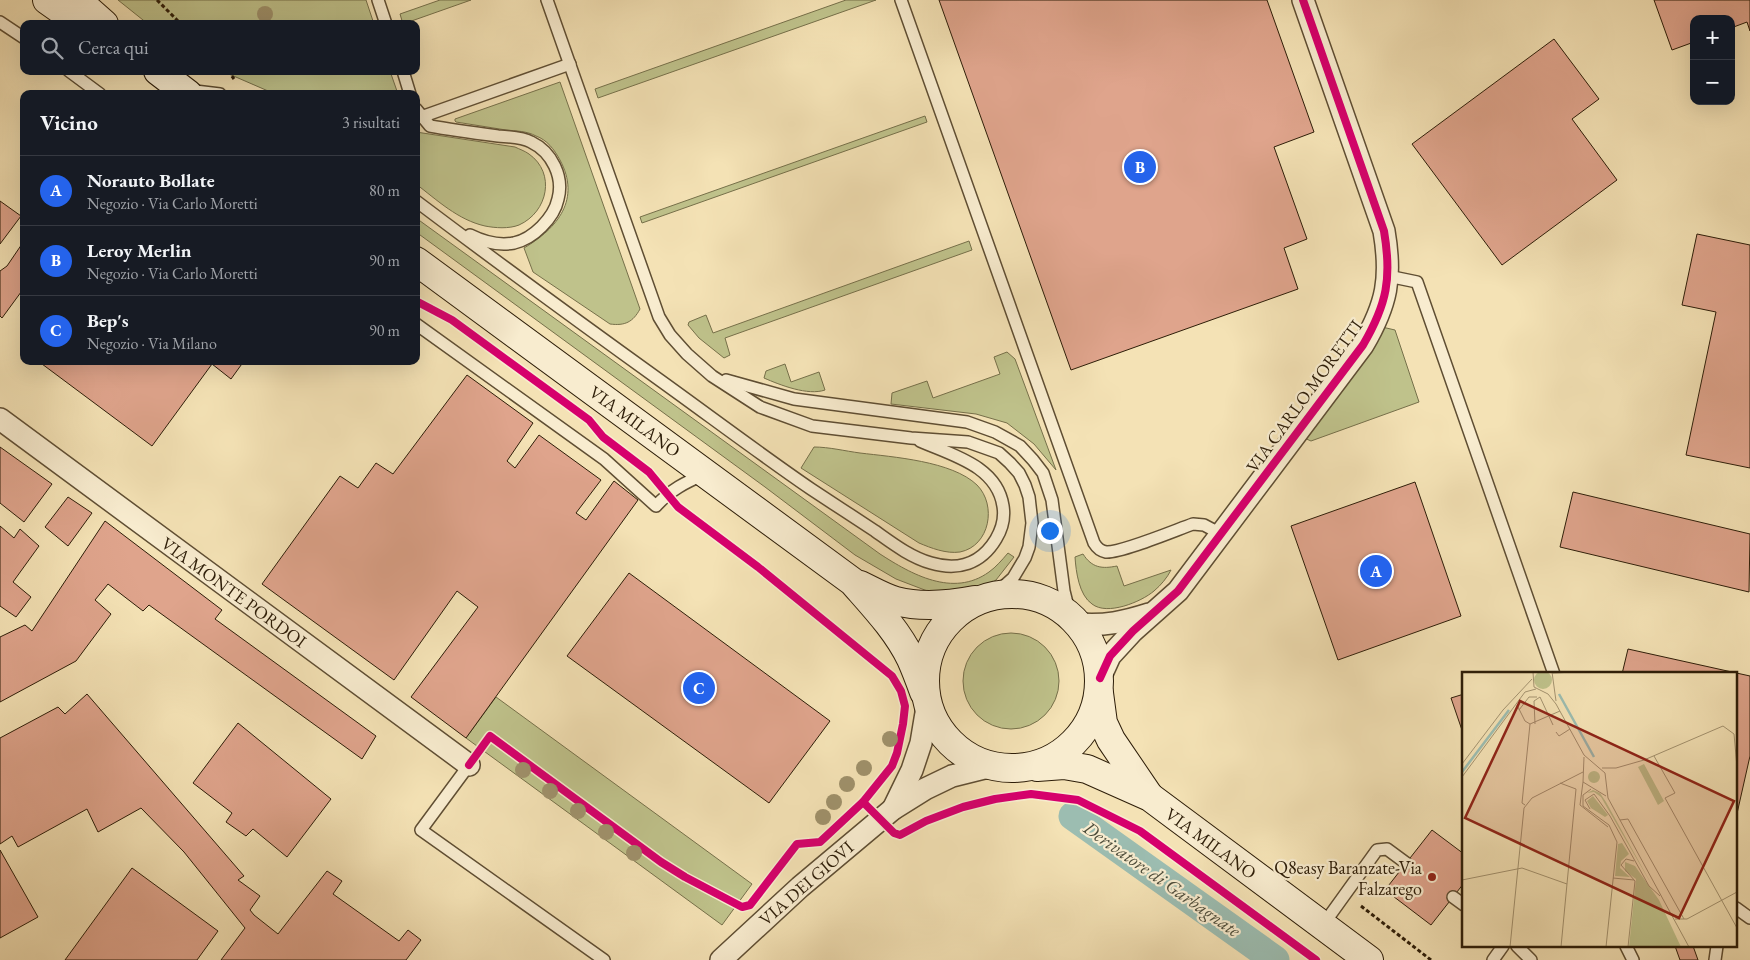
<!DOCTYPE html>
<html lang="it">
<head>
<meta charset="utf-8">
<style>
  :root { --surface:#171b24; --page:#20242c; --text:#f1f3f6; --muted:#9ea1a6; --line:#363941; --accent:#2563eb }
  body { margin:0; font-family:"EB Garamond",serif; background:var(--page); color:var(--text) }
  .controls { position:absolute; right:15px; top:15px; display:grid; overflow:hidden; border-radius:10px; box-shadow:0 5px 20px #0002 }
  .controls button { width:45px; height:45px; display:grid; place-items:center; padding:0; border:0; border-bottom:1px solid var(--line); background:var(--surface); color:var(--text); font:25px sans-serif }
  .you { position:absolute; left:1049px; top:530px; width:18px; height:18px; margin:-12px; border:4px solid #fff; border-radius:50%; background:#1a73e8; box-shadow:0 0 0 8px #1a73e833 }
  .badge { display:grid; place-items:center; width:32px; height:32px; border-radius:50%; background:var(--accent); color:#fff; font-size:16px; font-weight:700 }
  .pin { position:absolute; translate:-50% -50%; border:2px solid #fff; box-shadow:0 1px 5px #0006 }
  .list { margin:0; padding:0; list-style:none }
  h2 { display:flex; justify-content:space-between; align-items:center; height:65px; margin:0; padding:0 20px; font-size:21px }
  h2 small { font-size:16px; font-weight:400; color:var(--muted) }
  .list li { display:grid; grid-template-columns:32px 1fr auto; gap:15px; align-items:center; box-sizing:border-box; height:70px; padding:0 20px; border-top:1px solid var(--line) }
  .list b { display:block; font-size:19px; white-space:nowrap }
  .list p { margin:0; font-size:16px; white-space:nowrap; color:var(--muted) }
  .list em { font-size:16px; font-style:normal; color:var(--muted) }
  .icon { flex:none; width:28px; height:28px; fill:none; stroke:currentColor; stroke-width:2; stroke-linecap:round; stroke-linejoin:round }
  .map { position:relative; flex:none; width:1750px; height:960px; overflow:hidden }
  .search { position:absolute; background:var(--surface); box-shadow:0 5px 20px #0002; left:20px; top:20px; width:400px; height:55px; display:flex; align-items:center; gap:12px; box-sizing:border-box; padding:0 18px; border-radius:10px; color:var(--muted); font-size:19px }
  .panel { position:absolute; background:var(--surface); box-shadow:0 5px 20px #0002; left:20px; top:90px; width:400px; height:275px; border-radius:10px }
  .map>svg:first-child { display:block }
  .green { fill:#bfc28b; stroke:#76704a }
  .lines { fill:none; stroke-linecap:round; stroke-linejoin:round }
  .canal { stroke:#9cbdb1; stroke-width:29 }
  .building { fill:#dfa48c; stroke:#2d1d08 }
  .lane-casing { stroke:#5f4e33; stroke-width:14 }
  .street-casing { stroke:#5f4e33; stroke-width:24 }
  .secondary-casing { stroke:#2d1d08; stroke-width:30 }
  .path { stroke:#2d1d08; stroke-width:3; stroke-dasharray:4 2.5; stroke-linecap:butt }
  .lane { stroke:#f8eccf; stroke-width:11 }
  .street { stroke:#f8eccf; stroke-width:21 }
  .secondary { stroke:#f8eccf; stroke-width:28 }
  .cycleway-casing { stroke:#f8eccf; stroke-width:11 }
  .cycleway { stroke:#d6006c; stroke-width:8 }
  .tree { fill:#9f916b }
  .poi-dot { fill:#8f2418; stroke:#f8eccf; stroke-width:2 }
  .labels { text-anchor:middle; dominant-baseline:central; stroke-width:4.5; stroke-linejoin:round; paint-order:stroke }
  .street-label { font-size:18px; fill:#2d1d08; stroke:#f8eccf }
  .poi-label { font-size:18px; fill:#2d1d08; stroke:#f8eccf; text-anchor:end }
  .water-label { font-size:19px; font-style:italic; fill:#4e4d3b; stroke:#f8eccf }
  .inset-river { fill:none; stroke:#9cbdb1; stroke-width:2.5 }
  .inset-road { fill:none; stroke:#a49370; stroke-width:1 }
  .view { fill:#8f2418; fill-opacity:0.15; stroke:#8f2418; stroke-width:2.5 }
  .inset-edge { fill:none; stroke:#2d1d08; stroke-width:2.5 }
</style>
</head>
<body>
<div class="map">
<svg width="1750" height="960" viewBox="0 0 1750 960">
  <rect width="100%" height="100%" fill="#f4e2b5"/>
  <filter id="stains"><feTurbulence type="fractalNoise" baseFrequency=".004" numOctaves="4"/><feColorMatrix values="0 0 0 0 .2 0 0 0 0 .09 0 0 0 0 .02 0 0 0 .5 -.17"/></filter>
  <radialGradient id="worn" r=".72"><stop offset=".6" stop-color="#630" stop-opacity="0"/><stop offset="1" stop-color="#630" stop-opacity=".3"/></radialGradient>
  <g class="green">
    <polygon points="118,0 366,0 374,24 148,24"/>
    <polygon points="440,0 471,0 403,24 400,14"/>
    <polygon points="846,0 876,0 598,98 595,89"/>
    <polygon points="222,71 390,71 398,94 275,94"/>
    <path d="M560,82L640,309C633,322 625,326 610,324L533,272L524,248C558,228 581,199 560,160C554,149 547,140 536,136C527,131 516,131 506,130C489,127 473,125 456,122L455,121V119Z"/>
    <polygon points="925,116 927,122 642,223 640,217"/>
    <path d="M416,132L515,147C519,149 525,151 529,154C556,173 548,212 519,225C509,229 495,228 485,226C458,220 437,200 416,184Z"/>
    <path d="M416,218L880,554C911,574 953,598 989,572C996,567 1002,560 1008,553L1014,557L996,580L980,590L930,592L896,579L855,555L765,487L416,232Z"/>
    <polygon points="969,241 972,250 725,338 730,355 724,358 699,338 688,325 689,322 706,315 713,333"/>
    <polygon points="1382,327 1395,330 1419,402 1311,441 1302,437"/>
    <polygon points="1007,352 1015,359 1056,470 1034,444 1007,423 976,414 891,404 892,393 927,381 933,398 1000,374 994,357"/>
    <path d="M785,364L791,382L819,372L825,390C808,396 780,385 764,378L766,371Z"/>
    <path d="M814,447C829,447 845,451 860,453C893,457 952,461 977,485C997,505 990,546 960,552C946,554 931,548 919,543L801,468Z"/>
    <path d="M1083,554C1092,568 1102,569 1117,566L1124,586L1171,570C1167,578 1161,585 1154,591C1141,602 1107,616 1092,604C1079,595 1076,572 1075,557Z"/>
    <circle cx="1011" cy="681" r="48"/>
    <polygon points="496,697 752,884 722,925 466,738"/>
  </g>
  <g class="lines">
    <polyline class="canal" points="1073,816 1275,960"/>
  </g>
  <g class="building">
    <polygon points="939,0 1267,0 1314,132 1274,147 1307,239 1284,248 1298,289 1071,370"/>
    <polygon points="1654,0 1750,0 1750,31 1747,22 1731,28 1731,19 1694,19 1694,42 1672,50"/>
    <polygon points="1554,39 1599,99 1572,119 1617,180 1502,265 1412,144"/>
    <polygon points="0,201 21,216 0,244"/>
    <polygon points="1697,234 1750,245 1750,468 1686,455 1716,312 1682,305"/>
    <polygon points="24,241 24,288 2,318 0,316 0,271 7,266"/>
    <polygon points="38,361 244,361 231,379 212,364 152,446"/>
    <polygon points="467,375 533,423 507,461 515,468 539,435 601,480 576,513 586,520 614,481 638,500 466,738 411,697 478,607 457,591 394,680 262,584 340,476 358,488 376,463 393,474"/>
    <polygon points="0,447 52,484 24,522 0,503"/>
    <polygon points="1415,482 1461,616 1338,660 1291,526"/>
    <polygon points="1573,492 1750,534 1749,592 1560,547"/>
    <polygon points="68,497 92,513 68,546 45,527"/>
    <polygon points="105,521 222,610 215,619 376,736 362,759 149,605 143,611 108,584 95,600 111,614 76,661 0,702 0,637 25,625 32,631"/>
    <polygon points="0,526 14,538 20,529 39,546 13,582 31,597 16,617 0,606"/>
    <polygon points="629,573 830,721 769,803 567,656"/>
    <polygon points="1628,649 1750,676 1750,756 1736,818 1736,674 1622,674"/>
    <polygon points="87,694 244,876 238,880 260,896 250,910 254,915 278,934 327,871 342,881 333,894 399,941 408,930 421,940 406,960 221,960 245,928 184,852 141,808 98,832 87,809 18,847 12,836 0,844 0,738 58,707 65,714"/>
    <polygon points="1464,694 1464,736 1451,698"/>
    <polygon points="238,723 331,799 287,857 253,829 246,836 226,822 232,813 193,783"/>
    <polygon points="1432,830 1464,854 1464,883 1431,925 1385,890"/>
    <polygon points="0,850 38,917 0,938"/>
    <polygon points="132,868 218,931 197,960 65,960"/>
    <polygon points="1675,946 1693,946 1698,960 1680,960"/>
  </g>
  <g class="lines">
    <defs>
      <g id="lane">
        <polyline points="378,0 386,24"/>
        <polyline points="547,0 659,317 670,335 687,354 712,376 760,407 812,426 911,438 968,442 999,453 1010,463 1019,473 1025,485 1029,497 1032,523 1029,547 1025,558 1013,578 995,594"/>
        <path d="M901,0L1094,543C1097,548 1100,551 1106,552C1121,553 1176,530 1193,524L1204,525L1221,534"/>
        <polyline points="0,22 24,38"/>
        <polyline points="69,71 100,94"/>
        <polyline points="403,71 410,94"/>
        <polyline points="187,90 220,94"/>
        <path d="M416,109L430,126C452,130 475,133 498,136C508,137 522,137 531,142C552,152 564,177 558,199C554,218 533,239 514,243C498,246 484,242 470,235"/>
        <polyline points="421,117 570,64"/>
        <path d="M416,201C497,262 579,322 661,381C711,417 760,454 811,489C832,503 854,517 875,531C892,543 910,557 931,563C958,571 981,564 996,539C1002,529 1005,518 1003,506C997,466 952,455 920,441"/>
        <polyline points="1388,276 1417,282 1554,674"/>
        <path d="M416,324L604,459L656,506C670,490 686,482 705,474"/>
        <polyline points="726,380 794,399 967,422 995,432 1020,446 1033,460 1043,473 1052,500 1064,591 1070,615"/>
        <polyline points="469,765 421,830 604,960"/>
        <polyline points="1453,897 1464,905"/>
        <polyline points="1736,908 1750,918"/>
        <polyline points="1323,925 1377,850 1387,849 1406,863"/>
        <polyline points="1517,946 1531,960"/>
        <polyline points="1626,946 1633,960"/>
        <polyline points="1493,960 1503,946"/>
        <polyline points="1715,960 1717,946"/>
      </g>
      <g id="street">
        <polyline points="0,419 469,765"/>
        <path d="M1079,624C1105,626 1124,622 1149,614"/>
        <path d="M1100,678L1110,656L1133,631L1178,591L1363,345C1387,304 1392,278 1384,231L1303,0"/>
        <polyline points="893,809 912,770 921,743 927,707"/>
        <polyline points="721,960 800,887 893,809 925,789 952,776 992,766"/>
      </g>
      <g id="secondary">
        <polyline points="47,0 81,24"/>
        <polyline points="77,0 104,24"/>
        <polyline points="158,71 188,94"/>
        <path d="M416,261L853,582C874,606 897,630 911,659C916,670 920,681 924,692"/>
        <path d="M860,585C871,590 884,598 896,601C922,608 949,605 975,600"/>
        <circle cx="1012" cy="681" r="87"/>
        <polyline points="1099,693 1103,723 1111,740 1149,796"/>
        <polyline points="1037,767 1064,765 1087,769 1150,797 1369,960"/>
      </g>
    </defs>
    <use href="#lane" class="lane-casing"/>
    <use href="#street" class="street-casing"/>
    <use href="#secondary" class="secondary-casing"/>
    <g class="path">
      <polyline points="157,0 181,24"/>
      <polyline points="228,71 234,79"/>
      <polyline points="1361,906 1431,960"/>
    </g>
    <use href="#lane" class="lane"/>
    <use href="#street" class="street"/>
    <use href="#secondary" class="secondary"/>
    <defs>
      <g id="cycleway">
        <polyline points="416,301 452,320 589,420 603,437 649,472 678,507 758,567 892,676 901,691 905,706 903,724 897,753 892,766 863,802 820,842 797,844 750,905 742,907 685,877 661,862 490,736 469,765"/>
        <path d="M1100,678L1110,656L1133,631L1178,591L1363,345C1387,304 1392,278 1384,231L1303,0"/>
        <polyline points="863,802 894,833 900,835 926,821 963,807 995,799 1031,794 1078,800 1140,831 1316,960"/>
      </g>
    </defs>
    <use href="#cycleway" class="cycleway-casing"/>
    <use href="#cycleway" class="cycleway"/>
  </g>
  <g class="tree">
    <circle cx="265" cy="14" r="8"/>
    <circle cx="890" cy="739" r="8"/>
    <circle cx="864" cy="768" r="8"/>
    <circle cx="523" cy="770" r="8"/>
    <circle cx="847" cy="784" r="8"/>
    <circle cx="550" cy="791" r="8"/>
    <circle cx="834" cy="802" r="8"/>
    <circle cx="578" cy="811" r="8"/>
    <circle cx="823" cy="817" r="8"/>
    <circle cx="606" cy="832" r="8"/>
    <circle cx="634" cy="853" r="8"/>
  </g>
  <circle class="poi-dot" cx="1432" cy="877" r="5"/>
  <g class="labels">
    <g class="street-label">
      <text transform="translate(1304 396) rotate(-54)">VIA CARLO MORETTI</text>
      <text transform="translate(635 421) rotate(36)">VIA MILANO</text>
      <text transform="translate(234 592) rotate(36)">VIA MONTE PORDOI</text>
      <text transform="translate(1211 843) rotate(36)">VIA MILANO</text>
      <text transform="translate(806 883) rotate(-41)">VIA DEI GIOVI</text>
    </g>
    <g class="poi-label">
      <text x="1422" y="867">Q8easy Baranzate-Via<tspan x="1422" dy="21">Falzarego</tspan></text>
    </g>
    <g class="water-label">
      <text transform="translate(1162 879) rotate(35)">Derivatore di Garbagnate</text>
    </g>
  </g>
  <g transform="translate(1462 672)">
    <rect width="275" height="275" fill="#f4e2b5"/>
    <path d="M72 8a9 9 0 1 1 18 0a9 9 0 1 1-18 0ZM182,92L202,129L196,133L176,95ZM126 105a6 6 0 1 1 12 0a6 6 0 1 1-12 0ZM131,118L138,121L144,130L191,215L139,125L132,120L125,121ZM131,124L146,143L143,145L129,136L125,129ZM160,171L167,182L159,189L158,196L168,205L153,204L156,172ZM163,190L173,194L197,228L219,275H167L174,207L163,199Z" fill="#bfc28b"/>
    <path class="inset-river" d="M97,22L132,85M0,100L47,38"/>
    <path class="inset-road" d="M71,0L72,15L86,22L94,32L122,83L143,101L146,126L227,275M90,0L94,29M91,1L114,0M55,33L63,49L68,52L98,39M57,38L67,25H75M73,52L72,29L78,25L91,53M94,60L97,64L108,57M192,84L213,121L203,126L275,256M122,85L121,110L144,124M0,92L41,38L70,7M140,96H154L182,88L261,54L272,62L275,95M0,105L63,20L74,17M121,110L118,133L146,155M98,111L114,117L99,275M129,117L121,123V134L147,153L155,170L144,275M63,133L60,131L68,52M128,137L123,128L132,122L148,144L187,214L198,224M158,148L166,147L222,247M151,206L172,208M0,208L60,196L105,212M213,247H225L275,220M48,275L62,136L70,126L121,100M166,275L173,209L159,193L164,187L172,189"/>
    <path class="view" d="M58,29L272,129L217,246L3,146Z"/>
    <rect width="275" height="275" class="inset-edge"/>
  </g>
  <rect width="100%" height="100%" filter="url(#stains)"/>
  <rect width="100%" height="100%" fill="url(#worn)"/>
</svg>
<div class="controls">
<button>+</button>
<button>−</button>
</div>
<div class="you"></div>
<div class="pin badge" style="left:1376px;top:571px">A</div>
<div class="pin badge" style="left:1140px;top:167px">B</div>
<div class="pin badge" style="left:699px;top:688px">C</div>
<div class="search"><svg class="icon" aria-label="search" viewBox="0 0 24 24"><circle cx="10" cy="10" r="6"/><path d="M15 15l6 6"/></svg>Cerca qui</div>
<section class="panel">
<h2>Vicino<small>3 risultati</small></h2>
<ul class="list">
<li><span class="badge">A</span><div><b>Norauto Bollate</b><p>Negozio · Via Carlo Moretti</p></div><em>80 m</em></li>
<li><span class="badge">B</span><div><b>Leroy Merlin</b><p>Negozio · Via Carlo Moretti</p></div><em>90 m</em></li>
<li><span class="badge">C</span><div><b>Bep's</b><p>Negozio · Via Milano</p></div><em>90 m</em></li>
</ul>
</section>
</div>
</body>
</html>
